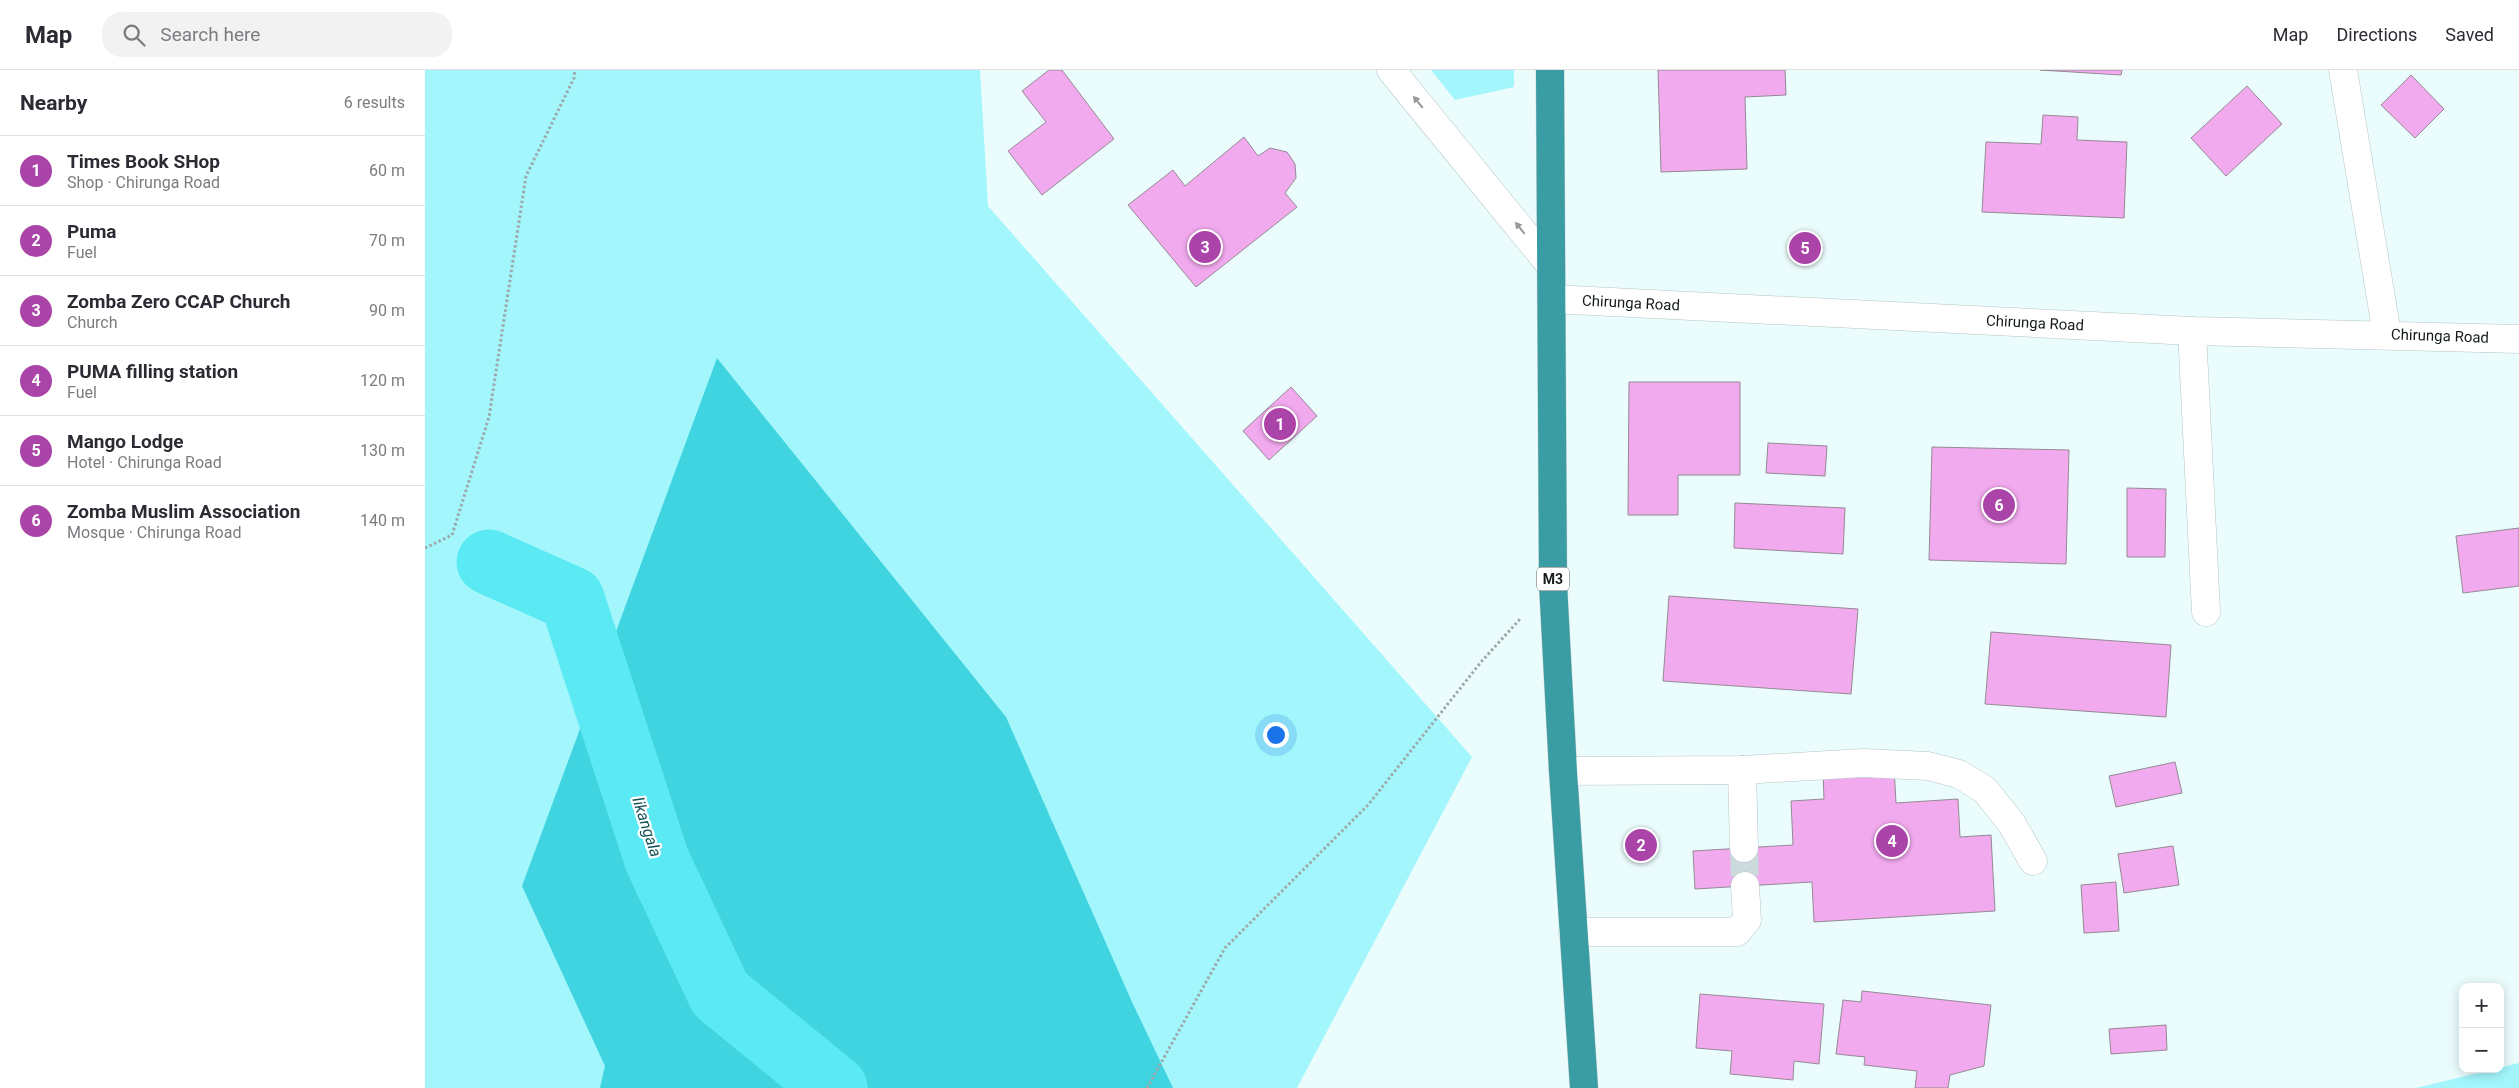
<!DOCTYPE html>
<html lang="en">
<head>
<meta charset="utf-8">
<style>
  :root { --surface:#fff; --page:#f2f2f3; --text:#2b2b33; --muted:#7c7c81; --line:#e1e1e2; --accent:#aa44a8 }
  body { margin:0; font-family:Roboto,sans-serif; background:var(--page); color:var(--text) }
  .controls { position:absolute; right:15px; bottom:15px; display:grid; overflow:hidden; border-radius:10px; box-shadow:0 2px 12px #0003 }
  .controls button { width:45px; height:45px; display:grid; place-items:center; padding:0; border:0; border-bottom:1px solid var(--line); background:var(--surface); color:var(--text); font:25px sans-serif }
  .you { position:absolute; left:850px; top:664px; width:18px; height:18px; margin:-12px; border:4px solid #fff; border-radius:50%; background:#1a73e8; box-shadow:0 0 0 8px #1a73e833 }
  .badge { display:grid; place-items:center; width:32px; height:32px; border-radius:50%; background:var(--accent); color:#fff; font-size:16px; font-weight:700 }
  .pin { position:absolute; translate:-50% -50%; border:2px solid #fff; box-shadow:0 1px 5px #0006 }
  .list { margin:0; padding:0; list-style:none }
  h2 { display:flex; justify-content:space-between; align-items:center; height:65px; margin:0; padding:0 20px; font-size:21px }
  h2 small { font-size:16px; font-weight:400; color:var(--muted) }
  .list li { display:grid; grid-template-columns:32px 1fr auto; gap:15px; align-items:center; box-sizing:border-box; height:70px; padding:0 20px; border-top:1px solid var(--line) }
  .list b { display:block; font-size:19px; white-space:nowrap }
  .list p { margin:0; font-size:16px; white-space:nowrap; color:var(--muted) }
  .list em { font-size:16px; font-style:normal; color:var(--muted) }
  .icon { flex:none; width:28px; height:28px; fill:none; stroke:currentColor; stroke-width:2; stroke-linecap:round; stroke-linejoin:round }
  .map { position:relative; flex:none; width:2094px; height:1018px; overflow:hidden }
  header { display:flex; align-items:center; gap:30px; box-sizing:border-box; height:70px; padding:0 25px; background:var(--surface); border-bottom:1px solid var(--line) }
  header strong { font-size:24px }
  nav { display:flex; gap:28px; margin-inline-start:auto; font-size:18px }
  .search { width:350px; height:45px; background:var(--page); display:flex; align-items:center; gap:12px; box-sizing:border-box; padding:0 18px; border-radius:20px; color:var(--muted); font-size:19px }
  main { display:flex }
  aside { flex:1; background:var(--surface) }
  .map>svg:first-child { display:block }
  .green { fill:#a3f6fc }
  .forest { fill:#3fd4df }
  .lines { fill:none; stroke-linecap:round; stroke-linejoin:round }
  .river { stroke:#5beaf4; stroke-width:65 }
  .building { fill:#f2aaee; stroke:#948a93 }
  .minor-tunnel { stroke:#cbdadb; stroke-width:28; stroke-dasharray:28 14; stroke-linecap:butt }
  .minor-casing { stroke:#b4c5c6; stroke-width:29 }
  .highway-casing { stroke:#d5d6d6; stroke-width:29 }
  .path { stroke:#9ca8a9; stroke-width:3; stroke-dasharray:2.5 2.5; stroke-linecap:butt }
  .minor { stroke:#fff; stroke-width:28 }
  .highway { stroke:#3a9da4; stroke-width:28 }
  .oneway { fill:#969898 }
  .labels { text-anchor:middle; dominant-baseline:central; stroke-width:4.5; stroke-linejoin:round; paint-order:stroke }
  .shield { fill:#fff; stroke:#5b5f5f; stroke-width:1 }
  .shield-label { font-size:14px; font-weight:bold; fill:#151b1b }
  .street-label { font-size:15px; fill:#151b1b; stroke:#fff }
  .water-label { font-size:16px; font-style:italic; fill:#145257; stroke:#fff }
</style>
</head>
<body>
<header>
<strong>Map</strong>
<div class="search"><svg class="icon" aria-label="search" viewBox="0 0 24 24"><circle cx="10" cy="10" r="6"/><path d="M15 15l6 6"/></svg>Search here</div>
<nav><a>Map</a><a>Directions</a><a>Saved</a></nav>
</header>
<main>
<aside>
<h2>Nearby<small>6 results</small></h2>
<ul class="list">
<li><span class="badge">1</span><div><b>Times Book SHop</b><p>Shop · Chirunga Road</p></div><em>60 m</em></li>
<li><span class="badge">2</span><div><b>Puma</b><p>Fuel</p></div><em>70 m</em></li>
<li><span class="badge">3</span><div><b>Zomba Zero CCAP Church</b><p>Church</p></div><em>90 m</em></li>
<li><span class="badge">4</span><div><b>PUMA filling station</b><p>Fuel</p></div><em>120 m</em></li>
<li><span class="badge">5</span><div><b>Mango Lodge</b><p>Hotel · Chirunga Road</p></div><em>130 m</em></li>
<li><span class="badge">6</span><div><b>Zomba Muslim Association</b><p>Mosque · Chirunga Road</p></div><em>140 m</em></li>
</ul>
</aside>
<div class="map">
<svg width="2094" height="1018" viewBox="0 0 2094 1018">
  <rect width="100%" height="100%" fill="#ebfcfd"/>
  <g class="green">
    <polygon points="0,0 555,0 563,136 1047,687 872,1018 0,1018"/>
    <polygon points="1006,0 1089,0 1089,17 1030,30"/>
    <polygon points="2094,993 2094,1018 1991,1018"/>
  </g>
  <polygon class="forest" points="292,288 581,647 707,932 748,1018 175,1018 180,996 97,816"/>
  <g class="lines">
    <polyline class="river" points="64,492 147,529 232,790 295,924 410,1018"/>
  </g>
  <g class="building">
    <polygon points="624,0 637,0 689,69 617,125 583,81 621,52 597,21"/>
    <polygon points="1233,0 1360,0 1361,25 1320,27 1322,99 1236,102"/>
    <polygon points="1615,0 1697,0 1696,5"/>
    <polygon points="1986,5 2019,39 1990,68 1956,35"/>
    <polygon points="1822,16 1857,54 1801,106 1766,68"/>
    <polygon points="1618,45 1653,47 1652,70 1702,72 1699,148 1557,142 1561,72 1616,74"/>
    <polygon points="819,67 833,86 845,78 862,82 870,94 871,108 860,123 872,137 771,217 703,135 748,100 760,116"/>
    <polygon points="1204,312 1315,312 1315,405 1253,405 1253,445 1203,445"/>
    <polygon points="866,317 892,346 844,390 818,361"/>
    <polygon points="1343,373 1402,376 1400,406 1341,403"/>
    <polygon points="1507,377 1644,380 1641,494 1504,490"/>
    <polygon points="1702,418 1741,419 1740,487 1702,487"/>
    <polygon points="1310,433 1420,438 1418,484 1309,478"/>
    <polygon points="2094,458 2094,516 2038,523 2031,466"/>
    <polygon points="1244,526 1433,539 1426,624 1238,611"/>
    <polygon points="1566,562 1746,575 1741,647 1560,634"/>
    <polygon points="1750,692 1757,723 1691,737 1684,706"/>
    <polygon points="1469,697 1471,733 1533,729 1535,767 1566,765 1570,841 1389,852 1387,812 1270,819 1268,781 1368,775 1366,731 1399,729 1398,702"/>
    <polygon points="1748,776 1754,815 1699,823 1693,784"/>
    <polygon points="1691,812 1694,861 1659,863 1656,815"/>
    <polygon points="1437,921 1566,935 1559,996 1525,1005 1523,1018 1490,1018 1492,1001 1439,995 1440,987 1411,984 1418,930 1436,932"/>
    <polygon points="1275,924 1399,934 1394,994 1369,991 1368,1010 1305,1004 1307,981 1271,978"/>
    <polygon points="1741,955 1742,980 1686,984 1684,959"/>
  </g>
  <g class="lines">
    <polyline class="minor-tunnel" points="1319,778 1320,816"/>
    <defs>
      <g id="minor">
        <polyline points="966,0 1126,196"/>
        <polyline points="1918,0 1962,264"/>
        <polyline points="1127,229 1767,261 2094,269"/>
        <polyline points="1767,261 1781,542"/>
        <polyline points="1317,700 1319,778"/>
        <polyline points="1138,701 1317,700 1438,693 1503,696 1534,704 1560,720 1587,754 1608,791"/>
        <polyline points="1148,862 1312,862 1322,850 1320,816"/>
      </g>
      <polyline id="highway" points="1125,0 1128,514 1138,701 1159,1018"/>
    </defs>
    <use href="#minor" class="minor-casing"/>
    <use href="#highway" class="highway-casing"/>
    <g class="path">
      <polyline points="0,478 27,465 64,347 101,106 149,8 150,0"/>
      <polyline points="722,1018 800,878 943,735 1056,592 1096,548"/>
    </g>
    <use href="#minor" class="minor"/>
    <use href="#highway" class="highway"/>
  </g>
  <defs><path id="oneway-solid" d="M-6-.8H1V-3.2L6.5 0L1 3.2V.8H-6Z" transform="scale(1.25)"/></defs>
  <g class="oneway">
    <use href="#oneway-solid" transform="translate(993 32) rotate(-129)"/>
    <use href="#oneway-solid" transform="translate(1095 158) rotate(-129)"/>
  </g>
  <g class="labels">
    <rect class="shield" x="1112" y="497.5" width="32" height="23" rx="4"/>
    <g class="shield-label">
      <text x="1128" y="509">M3</text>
    </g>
    <g class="street-label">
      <text transform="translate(1206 233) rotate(3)">Chirunga Road</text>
      <text transform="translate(1610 253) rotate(3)">Chirunga Road</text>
      <text transform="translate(2015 266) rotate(2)">Chirunga Road</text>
    </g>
    <g class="water-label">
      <text transform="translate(222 757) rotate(72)">likangala</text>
    </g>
  </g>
</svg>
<div class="controls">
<button>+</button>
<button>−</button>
</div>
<div class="you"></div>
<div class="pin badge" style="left:855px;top:354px">1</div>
<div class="pin badge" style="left:1216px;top:775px">2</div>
<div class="pin badge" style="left:780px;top:177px">3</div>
<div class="pin badge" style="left:1467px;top:771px">4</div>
<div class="pin badge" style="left:1380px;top:178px">5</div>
<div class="pin badge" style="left:1574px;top:435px">6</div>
</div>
</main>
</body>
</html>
